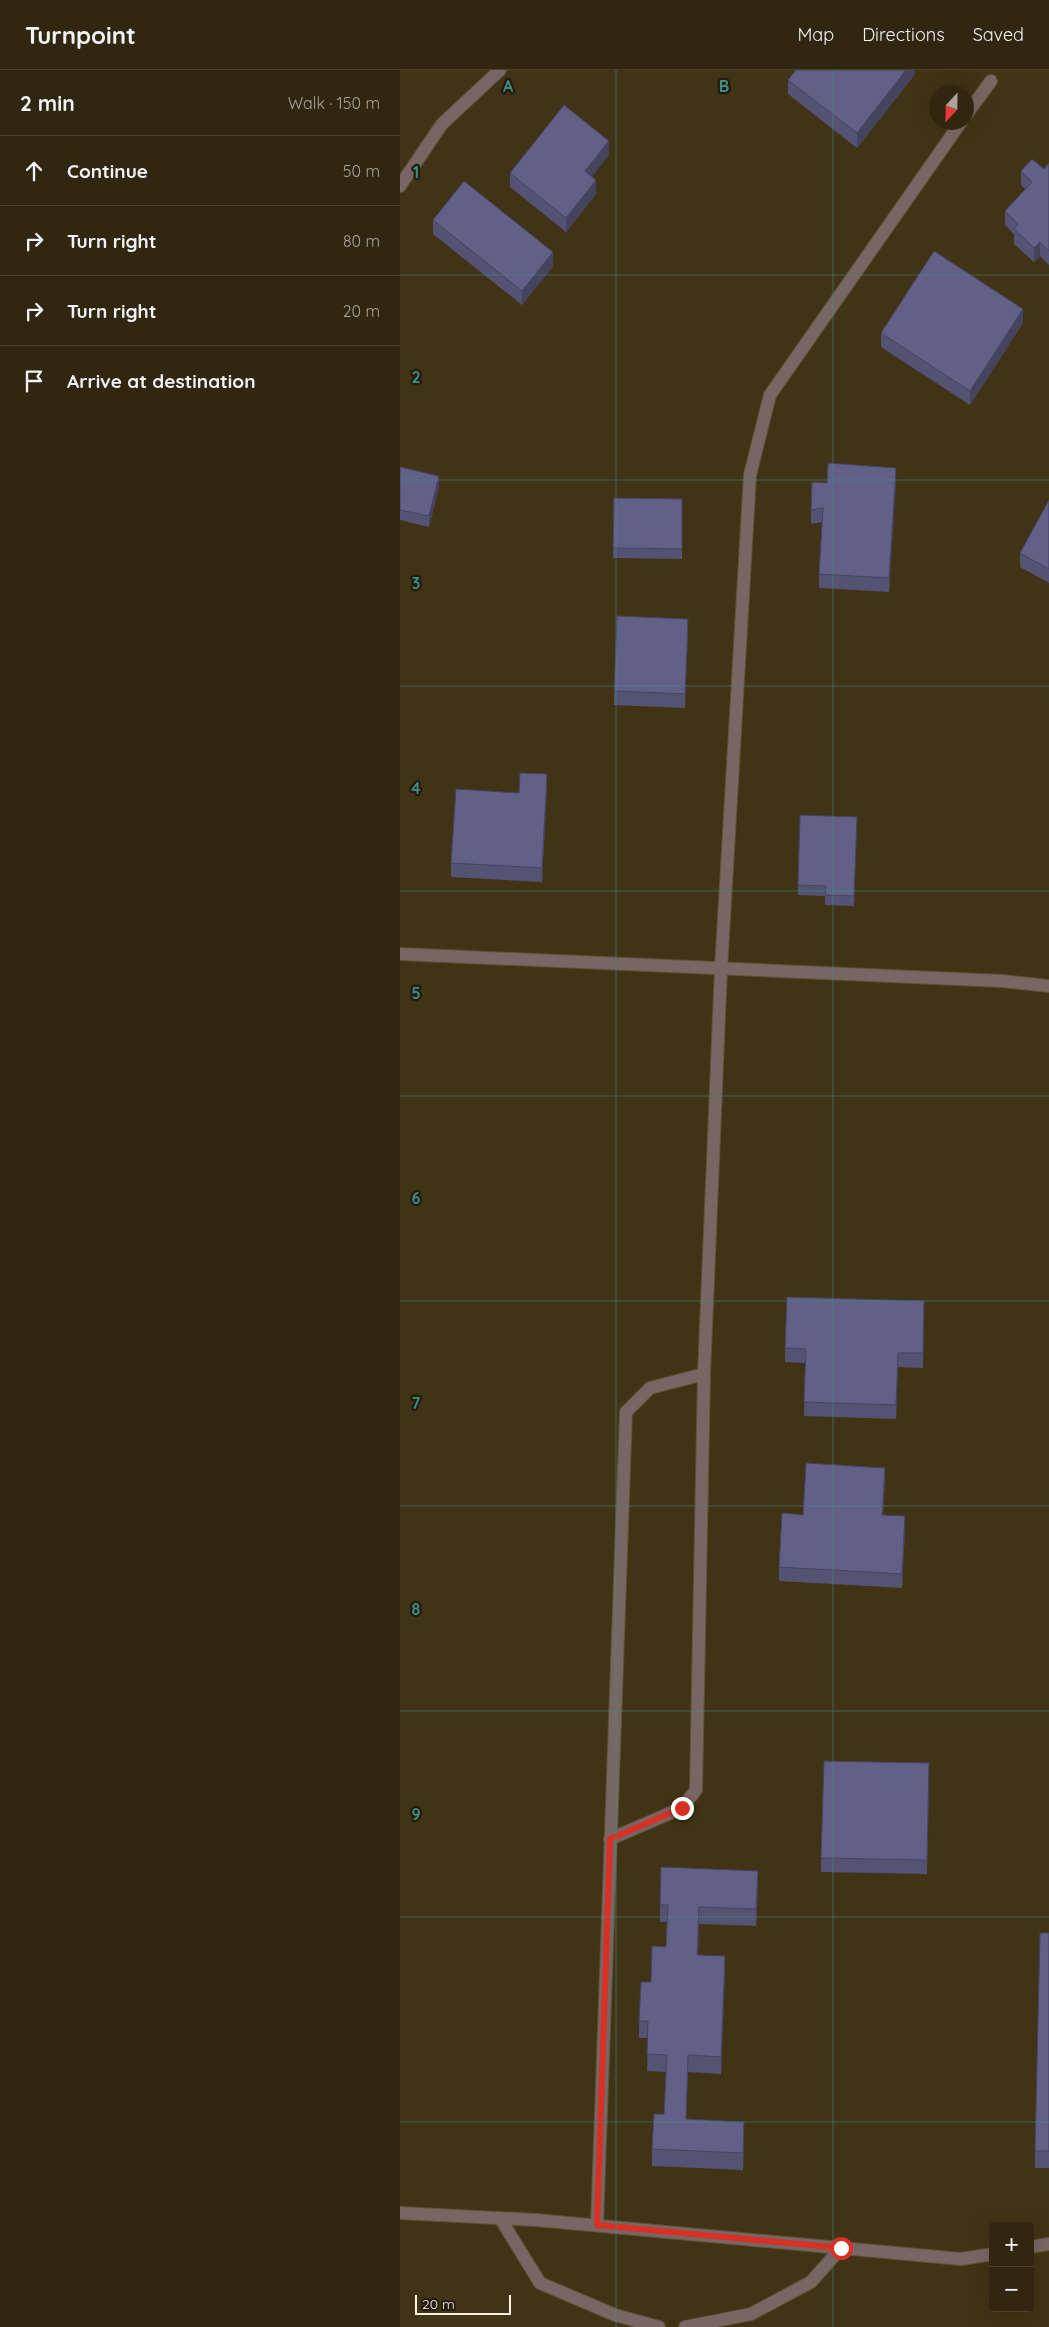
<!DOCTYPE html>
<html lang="en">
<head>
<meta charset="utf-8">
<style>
  :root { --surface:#312610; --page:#392e19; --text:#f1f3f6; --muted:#a8a59f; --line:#4c4330 }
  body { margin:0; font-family:Quicksand,sans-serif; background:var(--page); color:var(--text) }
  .controls { position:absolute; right:15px; bottom:15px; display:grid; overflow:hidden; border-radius:5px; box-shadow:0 5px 20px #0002 }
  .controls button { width:45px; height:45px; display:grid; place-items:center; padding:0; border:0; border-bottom:1px solid var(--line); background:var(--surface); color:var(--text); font:25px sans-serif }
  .compass { position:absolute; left:529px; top:15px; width:45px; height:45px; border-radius:50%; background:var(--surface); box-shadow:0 5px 20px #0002; rotate:202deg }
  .scale { position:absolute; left:15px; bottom:12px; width:96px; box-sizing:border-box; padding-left:5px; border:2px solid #fbf2e0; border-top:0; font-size:14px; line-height:18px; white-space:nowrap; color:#fbf2e0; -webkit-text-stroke:4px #221c0f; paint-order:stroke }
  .stop { position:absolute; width:15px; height:15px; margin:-11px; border:4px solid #d93025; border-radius:50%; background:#fff }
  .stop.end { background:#d93025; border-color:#fff; box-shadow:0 1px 5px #0008 }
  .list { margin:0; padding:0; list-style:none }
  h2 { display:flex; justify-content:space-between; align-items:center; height:65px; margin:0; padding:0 20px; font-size:21px }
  h2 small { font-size:16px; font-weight:400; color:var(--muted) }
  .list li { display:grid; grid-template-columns:32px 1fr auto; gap:15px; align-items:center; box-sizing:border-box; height:70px; padding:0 20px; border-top:1px solid var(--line) }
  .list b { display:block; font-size:19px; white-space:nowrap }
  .list em { font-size:16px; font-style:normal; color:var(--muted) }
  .icon { flex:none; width:28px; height:28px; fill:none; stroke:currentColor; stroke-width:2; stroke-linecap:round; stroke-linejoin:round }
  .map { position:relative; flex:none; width:649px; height:2257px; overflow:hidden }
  header { display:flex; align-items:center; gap:30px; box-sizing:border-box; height:70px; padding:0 25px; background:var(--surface); border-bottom:1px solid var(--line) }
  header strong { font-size:24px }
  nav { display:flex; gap:28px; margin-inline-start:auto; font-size:18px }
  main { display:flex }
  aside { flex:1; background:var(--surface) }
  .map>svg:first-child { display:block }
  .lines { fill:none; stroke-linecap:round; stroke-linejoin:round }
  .lane-casing { stroke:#5f5235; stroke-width:14 }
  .street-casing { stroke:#5f5235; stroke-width:14 }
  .lane { stroke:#786664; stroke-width:12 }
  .street { stroke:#786664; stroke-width:12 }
  .wall { fill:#545374 }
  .shaded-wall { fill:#45435e }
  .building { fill:#626087; stroke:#45435e }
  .route { stroke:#d93025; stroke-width:6 }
  .grid { fill:none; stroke:#3e8f85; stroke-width:1; stroke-opacity:0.55 }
  .grid-label { font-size:16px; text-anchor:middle; font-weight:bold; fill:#3e8f85; stroke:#221c0f; stroke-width:4.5; stroke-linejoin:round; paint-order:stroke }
</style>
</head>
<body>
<header>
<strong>Turnpoint</strong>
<nav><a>Map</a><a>Directions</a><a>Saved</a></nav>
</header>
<main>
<aside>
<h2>2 min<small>Walk · 150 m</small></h2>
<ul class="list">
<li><svg class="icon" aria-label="ahead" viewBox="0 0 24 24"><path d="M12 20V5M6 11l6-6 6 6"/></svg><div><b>Continue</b></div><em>50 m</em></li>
<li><svg class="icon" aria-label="right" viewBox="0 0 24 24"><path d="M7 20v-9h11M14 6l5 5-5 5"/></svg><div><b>Turn right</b></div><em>80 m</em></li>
<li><svg class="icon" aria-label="right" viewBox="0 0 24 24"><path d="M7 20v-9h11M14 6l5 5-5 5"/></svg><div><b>Turn right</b></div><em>20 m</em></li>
<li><svg class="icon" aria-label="arrive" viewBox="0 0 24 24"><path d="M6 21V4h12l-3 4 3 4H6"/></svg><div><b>Arrive at destination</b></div></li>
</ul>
</aside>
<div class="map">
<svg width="649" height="2257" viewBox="0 0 649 2257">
  <rect width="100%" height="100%" fill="#413315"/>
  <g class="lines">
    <defs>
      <g id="lane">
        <polyline points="100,2148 140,2213 215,2245 259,2257"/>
        <polyline points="285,2257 351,2244 411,2212 441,2178"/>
      </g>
      <g id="street">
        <polyline points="566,45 591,11"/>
        <polyline points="0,116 42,54 100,0"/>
        <polyline points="0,884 602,911 649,916"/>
        <polyline points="210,1769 282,1738 296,1720 304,1304 321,899 350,405 370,325 561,52"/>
        <polyline points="0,2143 136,2150 561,2189 593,2184"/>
        <polyline points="197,2155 226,1342 250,1318 304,1304"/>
        <polyline points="630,2177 649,2174"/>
      </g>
    </defs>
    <use href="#lane" class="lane-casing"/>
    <use href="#street" class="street-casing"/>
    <use href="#lane" class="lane"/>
    <use href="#street" class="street"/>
  </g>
  <g class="wall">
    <polygon points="515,0 515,4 457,78 388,24 388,10"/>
    <polygon points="209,85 192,106 196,124 166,162 110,117 110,103"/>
    <polygon points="649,93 649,195 640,186 634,192 614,174 614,164 605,155 605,141 625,119 621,115 621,101 644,99"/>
    <polygon points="33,150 153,196 122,235 33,164"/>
    <polygon points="623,253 570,335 481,277 481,263"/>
    <polygon points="0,397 39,416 29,457 0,450"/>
    <polygon points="496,412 489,522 419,518 419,504 422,452 411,454 411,440 427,413"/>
    <polygon points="214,428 282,429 282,489 213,488"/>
    <polygon points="649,430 649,513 620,497 620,483"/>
    <polygon points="288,563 285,638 214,635 214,621"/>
    <polygon points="147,718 142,812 51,807 51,793 119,723"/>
    <polygon points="457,747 454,836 425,835 425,826 398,825 398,815"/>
    <polygon points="524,1245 523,1298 498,1297 496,1349 404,1346 405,1293 385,1292 385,1278"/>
    <polygon points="485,1412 483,1445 505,1460 502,1518 379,1511 379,1497 403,1445"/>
    <polygon points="529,1708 527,1804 421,1802 421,1788"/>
    <polygon points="358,1818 356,1856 299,1854 298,1885 325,1903 321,2004 288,2002 286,2049 344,2069 343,2100 252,2096 252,2079 264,2044 266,2002 247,2001 248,1968 239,1968 239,1951 251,1912 266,1877 267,1852 260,1852 260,1835"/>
    <polygon points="649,1863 649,2098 635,2098 635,2081"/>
  </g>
  <g class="shaded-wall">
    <polygon points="506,0 515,0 515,4 457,78 457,63"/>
    <polygon points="209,71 209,85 185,115 185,101"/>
    <polygon points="196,110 196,124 166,162 166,148"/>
    <polygon points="640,172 640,186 634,192 634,178"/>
    <polygon points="153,182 153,196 122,235 122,221"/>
    <polygon points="623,239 623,253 570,335 570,321"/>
    <polygon points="496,398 496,412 489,522 489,508"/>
    <polygon points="39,406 39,416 29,457 29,446"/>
    <polygon points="288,549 288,563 285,638 285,624"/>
    <polygon points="147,704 147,718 142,812 142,798"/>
    <polygon points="498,1283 498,1297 496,1349 496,1335"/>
    <polygon points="485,1398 485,1412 482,1459 482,1445"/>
    <polygon points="505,1446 505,1460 502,1518 502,1504"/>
    <polygon points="358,1801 358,1818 356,1856 356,1839"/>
    <polygon points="299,1837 299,1854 297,1902 297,1885"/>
    <polygon points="325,1886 325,1903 321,2004 321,1987"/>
    <polygon points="288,1985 288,2002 286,2066 286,2049"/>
    <polygon points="344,2052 344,2069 343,2100 343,2083"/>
  </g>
  <g class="building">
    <polygon points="396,0 506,0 457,63 388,10"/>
    <polygon points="164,35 209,71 185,101 196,110 166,148 110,103"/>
    <polygon points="632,89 644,99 649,93 649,181 640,172 634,178 614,159 618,154 605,141 632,112 621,101"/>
    <polygon points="64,111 153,182 122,221 33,150"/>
    <polygon points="534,181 623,239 570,321 481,263"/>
    <polygon points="428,393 496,398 489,508 419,504 423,438 411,440 412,412 427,413"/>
    <polygon points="0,397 39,406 29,446 0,440"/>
    <polygon points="214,428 282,429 282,479 213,478"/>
    <polygon points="649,430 649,499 620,483"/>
    <polygon points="217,546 288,549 285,624 214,621"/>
    <polygon points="120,703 147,704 142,798 51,793 56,719 119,723"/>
    <polygon points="400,745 457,747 454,826 425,825 426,816 398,815"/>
    <polygon points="387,1227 524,1231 523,1283 498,1283 496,1335 404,1332 406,1279 385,1278"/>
    <polygon points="406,1393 485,1398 482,1445 505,1446 502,1504 379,1497 382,1443 403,1445"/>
    <polygon points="424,1691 529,1693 527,1790 421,1788"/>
    <polygon points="261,1797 358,1801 356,1839 299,1837 297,1885 325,1886 321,1987 288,1985 286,2049 344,2052 343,2083 252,2079 254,2044 264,2044 267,1985 247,1984 248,1951 239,1951 241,1912 251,1912 252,1876 266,1877 268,1835 260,1835"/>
    <polygon points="640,1863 649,1863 649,2081 635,2081"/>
  </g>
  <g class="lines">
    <polyline class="route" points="282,1738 210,1769 197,2155 441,2178"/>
  </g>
  <path class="grid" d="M216,0V2257M433,0V2257M0,205H649M0,410H649M0,616H649M0,821H649M0,1026H649M0,1231H649M0,1436H649M0,1641H649M0,1847H649M0,2052H649"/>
  <g class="grid-label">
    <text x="108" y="22">A</text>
    <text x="324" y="22">B</text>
    <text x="16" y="108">1</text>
    <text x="16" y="313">2</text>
    <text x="16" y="519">3</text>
    <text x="16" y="724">4</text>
    <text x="16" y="929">5</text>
    <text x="16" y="1134">6</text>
    <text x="16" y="1339">7</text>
    <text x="16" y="1545">8</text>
    <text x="16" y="1750">9</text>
  </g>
</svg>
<div class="controls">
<button>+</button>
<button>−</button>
</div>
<svg class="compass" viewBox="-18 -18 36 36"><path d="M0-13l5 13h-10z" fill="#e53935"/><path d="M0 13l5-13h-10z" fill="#a8a59f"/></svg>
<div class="scale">20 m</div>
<div class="stop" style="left:441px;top:2178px"></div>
<div class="stop end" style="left:282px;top:1738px"></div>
</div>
</main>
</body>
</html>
